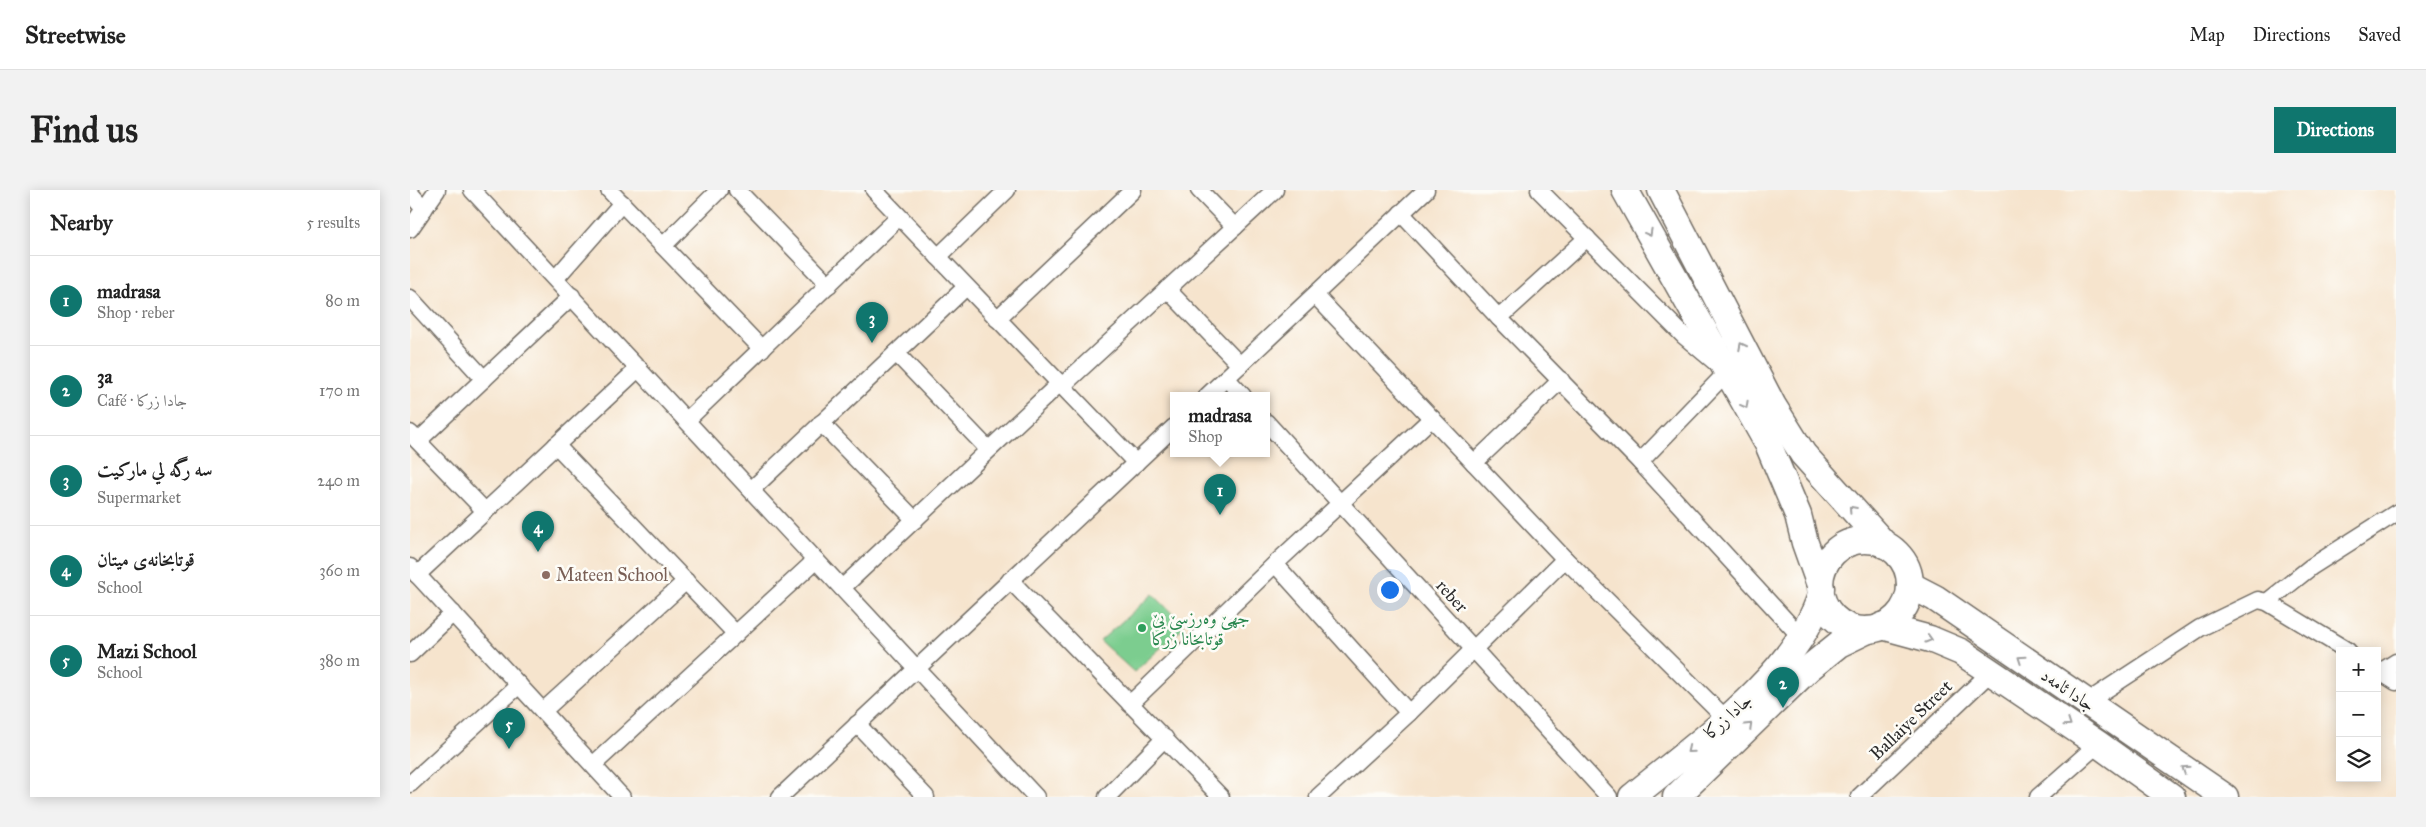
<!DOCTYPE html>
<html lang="en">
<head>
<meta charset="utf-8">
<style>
  :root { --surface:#fff; --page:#f2f2f2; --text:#222; --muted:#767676; --line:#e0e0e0; --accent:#0f766e }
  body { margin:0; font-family:"IM FELL Great Primer",Amiri,serif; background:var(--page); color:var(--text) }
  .controls { position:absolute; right:15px; bottom:15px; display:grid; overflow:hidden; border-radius:0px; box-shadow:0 2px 12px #0003 }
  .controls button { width:45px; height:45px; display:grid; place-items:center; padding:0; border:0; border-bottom:1px solid var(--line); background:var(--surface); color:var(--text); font:25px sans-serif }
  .you { position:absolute; left:979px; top:399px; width:18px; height:18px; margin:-12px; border:4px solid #fff; border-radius:50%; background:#1a73e8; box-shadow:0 0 0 8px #1a73e833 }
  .badge { display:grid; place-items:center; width:32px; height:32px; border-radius:50%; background:var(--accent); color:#fff; font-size:16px; font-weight:700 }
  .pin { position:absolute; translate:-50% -41px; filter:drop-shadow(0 1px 2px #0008) }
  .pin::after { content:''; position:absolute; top:26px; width:18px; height:15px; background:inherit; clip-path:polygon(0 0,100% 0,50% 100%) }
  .popup { position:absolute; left:760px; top:202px; width:100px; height:65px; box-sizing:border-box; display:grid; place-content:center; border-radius:0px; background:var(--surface); filter:drop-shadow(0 1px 4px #0005); font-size:16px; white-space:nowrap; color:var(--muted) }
  .popup b { font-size:19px; color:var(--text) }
  .popup::after { content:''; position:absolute; left:50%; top:100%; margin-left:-10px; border:10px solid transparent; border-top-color:var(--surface) }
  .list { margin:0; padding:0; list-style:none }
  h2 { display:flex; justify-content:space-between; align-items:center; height:65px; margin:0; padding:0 20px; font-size:21px }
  h2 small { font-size:16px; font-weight:400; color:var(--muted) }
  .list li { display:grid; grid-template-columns:32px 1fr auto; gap:15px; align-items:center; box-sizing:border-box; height:90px; padding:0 20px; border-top:1px solid var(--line) }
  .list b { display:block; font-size:19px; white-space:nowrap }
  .list p { margin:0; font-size:16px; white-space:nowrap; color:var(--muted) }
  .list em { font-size:16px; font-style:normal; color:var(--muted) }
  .icon { flex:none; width:28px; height:28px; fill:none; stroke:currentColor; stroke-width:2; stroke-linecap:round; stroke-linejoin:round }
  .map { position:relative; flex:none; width:1986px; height:607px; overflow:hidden; border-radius:0px }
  header { display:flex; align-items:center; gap:30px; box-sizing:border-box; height:70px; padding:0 25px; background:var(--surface); border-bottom:1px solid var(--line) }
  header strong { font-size:24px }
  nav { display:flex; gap:28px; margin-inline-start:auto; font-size:18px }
  .intro { display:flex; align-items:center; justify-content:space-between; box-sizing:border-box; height:120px; padding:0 30px }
  h1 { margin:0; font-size:35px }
  .button { padding:12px 22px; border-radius:0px; background:var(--accent); color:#fff; font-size:18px; font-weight:700 }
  main { display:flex; gap:30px; padding:0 30px }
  aside { flex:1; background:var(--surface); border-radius:0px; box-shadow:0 2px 12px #0003 }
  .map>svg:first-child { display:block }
  .green { fill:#7bcd8f; stroke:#537c5d }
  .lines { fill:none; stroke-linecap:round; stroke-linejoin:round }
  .street-casing { stroke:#726c64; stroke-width:19 }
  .primary-casing { stroke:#726c64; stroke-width:29 }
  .street { stroke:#fff; stroke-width:16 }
  .primary { stroke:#fff; stroke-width:26 }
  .oneway { stroke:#a0a0a0 }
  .education-dot { fill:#8d6e63; stroke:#fdfcf7; stroke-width:2 }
  .leisure-dot { fill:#2e9e5b; stroke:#fdfcf7; stroke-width:2 }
  .labels { text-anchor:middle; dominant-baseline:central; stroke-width:5; stroke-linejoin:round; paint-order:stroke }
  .education-label { font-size:18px; fill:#785e54; stroke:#fdfcf7; text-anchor:start }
  .street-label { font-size:18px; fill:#2b2b2b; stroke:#fdfcf7 }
  .leisure-label { font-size:18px; fill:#27864d; stroke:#fdfcf7; text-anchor:start }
</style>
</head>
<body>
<header>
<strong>Streetwise</strong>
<nav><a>Map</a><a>Directions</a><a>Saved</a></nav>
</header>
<div class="intro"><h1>Find us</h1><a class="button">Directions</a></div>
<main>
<aside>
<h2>Nearby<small>5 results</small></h2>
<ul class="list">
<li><span class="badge">1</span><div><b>madrasa</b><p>Shop · reber</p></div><em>80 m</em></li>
<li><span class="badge">2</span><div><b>3a</b><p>Café · جادا زرکا</p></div><em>170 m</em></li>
<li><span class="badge">3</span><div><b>سه رگه لي ماركيت</b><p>Supermarket</p></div><em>240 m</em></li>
<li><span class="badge">4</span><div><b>قوتابخانەی میتان</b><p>School</p></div><em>360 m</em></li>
<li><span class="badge">5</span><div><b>Mazi School</b><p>School</p></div><em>380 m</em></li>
</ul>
</aside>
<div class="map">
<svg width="1986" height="607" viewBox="0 0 1986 607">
  <rect width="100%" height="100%" fill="#fdfcf7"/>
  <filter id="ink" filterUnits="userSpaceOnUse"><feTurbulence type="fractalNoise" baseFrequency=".02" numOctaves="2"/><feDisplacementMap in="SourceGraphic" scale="10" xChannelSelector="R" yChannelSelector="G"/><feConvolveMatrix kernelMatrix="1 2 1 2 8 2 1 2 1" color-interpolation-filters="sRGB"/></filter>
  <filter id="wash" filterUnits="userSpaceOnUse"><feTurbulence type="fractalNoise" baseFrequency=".0096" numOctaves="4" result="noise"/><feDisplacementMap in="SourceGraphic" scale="20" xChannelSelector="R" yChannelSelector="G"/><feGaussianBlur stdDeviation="1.12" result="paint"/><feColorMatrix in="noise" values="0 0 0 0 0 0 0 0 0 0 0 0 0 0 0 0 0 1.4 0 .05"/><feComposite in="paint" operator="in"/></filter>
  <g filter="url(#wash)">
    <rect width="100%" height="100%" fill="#f6e4cd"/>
    <polygon class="green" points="743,404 775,436 724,482 690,451"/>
  </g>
  <g filter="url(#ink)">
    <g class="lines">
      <defs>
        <g id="street">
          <polyline points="62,0 626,607"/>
          <polyline points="199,0 352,159"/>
          <polyline points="327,0 419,95"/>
          <polyline points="464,0 726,273"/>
          <polyline points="789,0 825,37"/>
          <polyline points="1129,0 1274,146 1317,182 1230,272"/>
          <polyline points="0,3 14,19"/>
          <polyline points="991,23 1089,128 1230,272 1390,446"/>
          <polyline points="0,39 27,0"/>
          <polyline points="253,56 309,0"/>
          <polyline points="528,67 597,0"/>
          <polyline points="146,88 212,13"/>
          <polyline points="757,99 830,175"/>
          <polyline points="905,105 1155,369 1317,530"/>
          <polyline points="0,108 74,189"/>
          <polyline points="1089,128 1177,48"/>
          <polyline points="587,129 723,0"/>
          <polyline points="486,163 578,259"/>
          <polyline points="816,188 833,206"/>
          <polyline points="652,196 865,0"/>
          <polyline points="797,206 1016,0"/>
          <polyline points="277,230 489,27"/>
          <polyline points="856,232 1199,607"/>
          <polyline points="411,233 505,330"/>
          <polyline points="0,243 75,321"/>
          <polyline points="8,251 162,106"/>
          <polyline points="146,255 326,444"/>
          <polyline points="1064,273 1151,190"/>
          <polyline points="341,300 556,97"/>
          <polyline points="865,374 999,523"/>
          <polyline points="0,377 212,607"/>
          <polyline points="7,385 229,178"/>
          <polyline points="600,390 811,607"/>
          <polyline points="432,398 650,193"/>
          <polyline points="1857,412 1901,377 1986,323"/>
          <polyline points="0,464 43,423"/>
          <polyline points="1967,480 1986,492"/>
          <polyline points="1970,482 1986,472"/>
          <polyline points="1677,512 1790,438 1848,410 1857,412 1938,461"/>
          <polyline points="720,514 865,374 1022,228"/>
          <polyline points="133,521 276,391"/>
          <polyline points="447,534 516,607"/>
          <polyline points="183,575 406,370"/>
          <polyline points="0,594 109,495"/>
          <polyline points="370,607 764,237"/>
          <polyline points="697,607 755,548"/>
          <polyline points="908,607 999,523 1155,369"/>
          <polyline points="1449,607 1581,482"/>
          <polyline points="1628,607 1688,554"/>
        </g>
        <g id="primary">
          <polyline points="1215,0 1358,254 1388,325 1395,353 1411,398"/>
          <polyline points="1251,0 1363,216 1393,264 1475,355"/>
          <circle cx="1455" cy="395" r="45"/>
          <polyline points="1500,395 1525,408 1815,607"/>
          <polyline points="1472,436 1520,449 1551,462 1688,554 1762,607"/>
          <path d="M1222,607C1285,555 1386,485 1411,405"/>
          <polyline points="1266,607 1398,479 1429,454 1458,440"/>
        </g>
      </defs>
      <use href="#street" class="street-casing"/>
      <use href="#primary" class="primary-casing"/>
      <use href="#street" class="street"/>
      <use href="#primary" class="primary"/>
    </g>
    <defs><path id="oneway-chevron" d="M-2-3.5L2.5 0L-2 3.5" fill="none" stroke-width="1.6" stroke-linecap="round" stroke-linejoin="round" transform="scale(1.25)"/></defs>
    <g class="oneway">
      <use href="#oneway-chevron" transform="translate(1239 43) rotate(61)"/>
      <use href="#oneway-chevron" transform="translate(1332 156) rotate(-117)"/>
      <use href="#oneway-chevron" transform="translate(1335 215) rotate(61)"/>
      <use href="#oneway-chevron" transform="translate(1442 319) rotate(-132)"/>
      <use href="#oneway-chevron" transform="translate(1519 449) rotate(17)"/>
      <use href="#oneway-chevron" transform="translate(1611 469) rotate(-146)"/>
      <use href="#oneway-chevron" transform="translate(1658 533) rotate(34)"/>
      <use href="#oneway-chevron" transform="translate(1339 536) rotate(-44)"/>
      <use href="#oneway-chevron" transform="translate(1280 560) rotate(141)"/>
      <use href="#oneway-chevron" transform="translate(1775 579) rotate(-146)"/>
    </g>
  </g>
  <circle class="education-dot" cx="136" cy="385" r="5"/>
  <circle class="leisure-dot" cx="732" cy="438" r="5"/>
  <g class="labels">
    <g class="education-label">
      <text x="146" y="385">Mateen School</text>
    </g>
    <g class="street-label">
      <text transform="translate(1042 406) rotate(48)">reber</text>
      <text transform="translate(1658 500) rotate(34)">جادا ئامەد</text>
      <text transform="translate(1318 526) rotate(-42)">جادا زرکا</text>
      <text transform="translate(1501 530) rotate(-44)">Ballaiye Street</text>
    </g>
    <g class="leisure-label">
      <text x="742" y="428">جھێ وەرزسێ یێ<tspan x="742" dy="21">قوتابخانا زرکا</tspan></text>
    </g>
  </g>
</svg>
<div class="controls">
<button>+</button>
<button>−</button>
<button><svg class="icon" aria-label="layers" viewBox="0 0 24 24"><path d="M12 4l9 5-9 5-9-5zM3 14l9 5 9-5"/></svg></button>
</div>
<div class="you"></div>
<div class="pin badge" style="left:810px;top:325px">1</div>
<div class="popup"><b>madrasa</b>Shop</div>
<div class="pin badge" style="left:1373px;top:518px">2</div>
<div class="pin badge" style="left:462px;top:153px">3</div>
<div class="pin badge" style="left:128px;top:362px">4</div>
<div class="pin badge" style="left:99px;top:559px">5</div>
</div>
</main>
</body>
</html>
